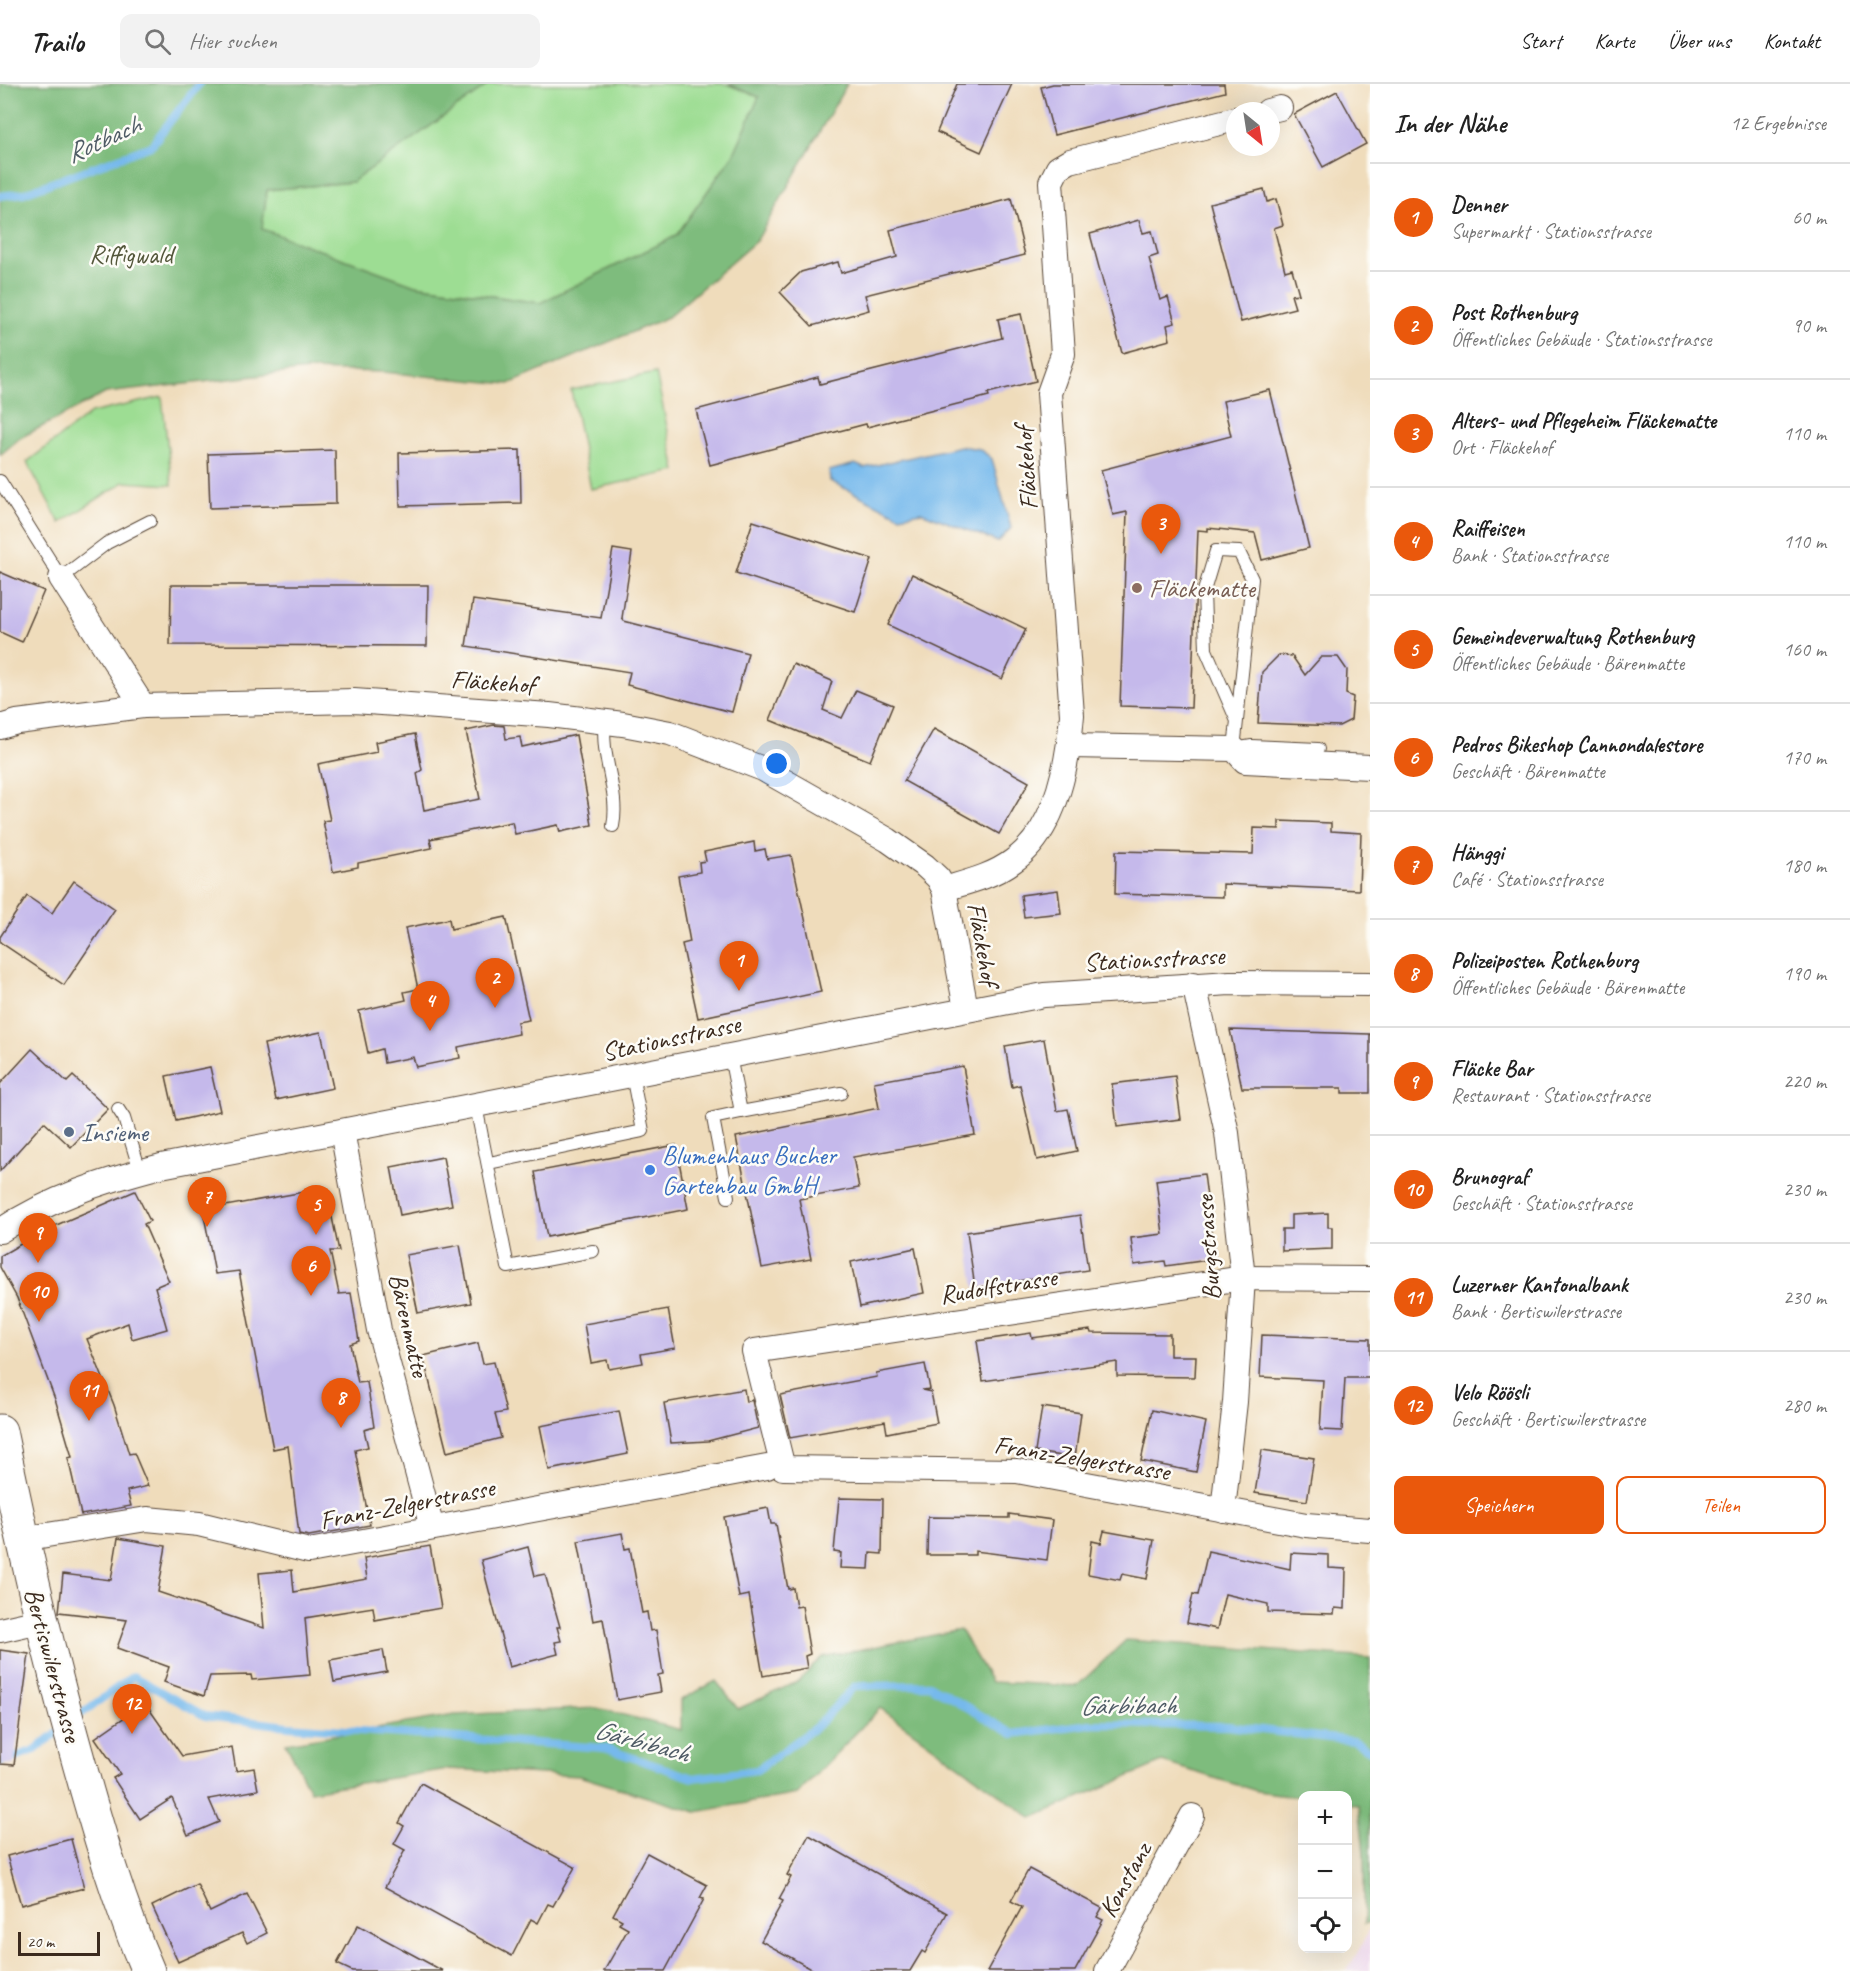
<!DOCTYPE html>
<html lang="de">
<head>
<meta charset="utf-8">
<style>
  :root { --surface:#fff; --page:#f2f2f2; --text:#222; --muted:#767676; --line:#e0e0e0; --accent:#ea580c }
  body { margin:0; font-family:Caveat,sans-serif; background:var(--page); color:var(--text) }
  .controls { position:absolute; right:18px; bottom:18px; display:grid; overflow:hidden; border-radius:12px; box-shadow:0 6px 24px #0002 }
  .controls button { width:54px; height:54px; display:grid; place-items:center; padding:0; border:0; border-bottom:2px solid var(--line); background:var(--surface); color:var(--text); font:30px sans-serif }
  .compass { position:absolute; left:1226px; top:18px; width:54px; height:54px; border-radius:50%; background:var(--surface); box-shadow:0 6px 24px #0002; rotate:150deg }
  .scale { position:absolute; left:18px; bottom:15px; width:82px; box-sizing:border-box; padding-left:6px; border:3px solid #3b2a1e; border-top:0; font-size:16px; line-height:21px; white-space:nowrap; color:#3b2a1e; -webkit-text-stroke:4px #fdfcf7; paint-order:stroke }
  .you { position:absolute; left:777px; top:680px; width:21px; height:21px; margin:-15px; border:4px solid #fff; border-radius:50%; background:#1a73e8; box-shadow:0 0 0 9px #1a73e833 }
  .badge { display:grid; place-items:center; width:39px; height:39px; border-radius:50%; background:var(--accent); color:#fff; font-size:20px; font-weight:700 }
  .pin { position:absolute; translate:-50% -50px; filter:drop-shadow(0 2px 3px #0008) }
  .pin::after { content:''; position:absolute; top:32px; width:21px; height:18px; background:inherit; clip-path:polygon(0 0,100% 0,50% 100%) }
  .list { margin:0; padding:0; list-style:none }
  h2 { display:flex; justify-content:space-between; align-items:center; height:78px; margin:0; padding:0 24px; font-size:26px }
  h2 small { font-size:20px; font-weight:400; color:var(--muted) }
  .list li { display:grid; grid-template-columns:39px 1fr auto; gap:18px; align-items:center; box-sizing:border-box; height:108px; padding:0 24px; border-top:2px solid var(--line) }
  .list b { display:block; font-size:22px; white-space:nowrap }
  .list p { margin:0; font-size:20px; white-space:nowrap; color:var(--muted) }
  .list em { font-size:20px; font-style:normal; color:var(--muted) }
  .actions { display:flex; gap:12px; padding:18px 24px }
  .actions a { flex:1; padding:14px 0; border:2px solid var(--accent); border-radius:12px; text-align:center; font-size:21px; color:var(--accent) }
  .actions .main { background:var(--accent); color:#fff }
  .icon { flex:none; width:33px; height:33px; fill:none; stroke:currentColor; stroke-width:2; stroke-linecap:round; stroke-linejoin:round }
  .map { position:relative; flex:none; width:1370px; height:1887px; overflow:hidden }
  header { display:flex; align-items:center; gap:36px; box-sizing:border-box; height:84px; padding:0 30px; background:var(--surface); border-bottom:2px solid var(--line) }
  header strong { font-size:28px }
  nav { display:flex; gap:33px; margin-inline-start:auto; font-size:21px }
  .search { width:420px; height:54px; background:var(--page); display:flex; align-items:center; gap:15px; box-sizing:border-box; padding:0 21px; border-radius:12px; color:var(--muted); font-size:22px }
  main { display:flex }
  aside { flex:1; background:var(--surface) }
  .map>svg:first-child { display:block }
  .built { fill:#ebd1eb }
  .green { fill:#9ddd93; stroke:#6c8458; stroke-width:1.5 }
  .forest { fill:#7ebc7d; stroke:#5c734e; stroke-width:1.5 }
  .water { fill:#76b9ec; stroke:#587285; stroke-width:1.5 }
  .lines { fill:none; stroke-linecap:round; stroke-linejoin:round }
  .stream { stroke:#76b9ec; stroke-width:8 }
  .building { fill:#c5b9eb }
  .lane-casing { stroke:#564536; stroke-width:14 }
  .street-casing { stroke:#564536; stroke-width:26 }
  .secondary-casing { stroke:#564536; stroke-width:35 }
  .lane { stroke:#fff; stroke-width:12 }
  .street { stroke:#fff; stroke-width:24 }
  .secondary { stroke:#fff; stroke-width:33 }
  .education-dot { fill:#8d6e63; stroke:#fdfcf7; stroke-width:2 }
  .service-dot { fill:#5c6f8a; stroke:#fdfcf7; stroke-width:2 }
  .shop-dot { fill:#3f7fe0; stroke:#fdfcf7; stroke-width:2 }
  .labels { text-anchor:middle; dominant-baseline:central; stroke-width:5; stroke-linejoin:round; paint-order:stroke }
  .park-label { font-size:26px; fill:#54573b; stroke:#fdfcf7 }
  .street-label { font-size:26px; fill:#3b2a1e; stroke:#fdfcf7 }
  .education-label { font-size:26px; fill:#785e54; stroke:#fdfcf7; text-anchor:start }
  .service-label { font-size:26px; fill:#4e5e75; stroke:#fdfcf7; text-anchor:start }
  .shop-label { font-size:26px; fill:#366cbe; stroke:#fdfcf7; text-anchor:start }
  .water-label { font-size:27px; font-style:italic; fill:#505c66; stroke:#fdfcf7 }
</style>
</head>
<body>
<header>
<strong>Trailo</strong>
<div class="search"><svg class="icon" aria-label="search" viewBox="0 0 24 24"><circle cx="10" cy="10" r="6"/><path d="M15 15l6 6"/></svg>Hier suchen</div>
<nav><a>Start</a><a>Karte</a><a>Über uns</a><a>Kontakt</a></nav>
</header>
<main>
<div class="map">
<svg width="1370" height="1887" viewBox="0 0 1370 1887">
  <rect width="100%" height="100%" fill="#fdfcf7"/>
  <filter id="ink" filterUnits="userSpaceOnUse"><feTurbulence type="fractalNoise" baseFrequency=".0167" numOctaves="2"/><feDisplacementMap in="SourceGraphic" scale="12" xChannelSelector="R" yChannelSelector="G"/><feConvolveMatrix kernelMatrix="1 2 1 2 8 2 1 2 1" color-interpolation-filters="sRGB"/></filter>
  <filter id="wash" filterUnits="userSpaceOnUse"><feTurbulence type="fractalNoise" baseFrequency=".008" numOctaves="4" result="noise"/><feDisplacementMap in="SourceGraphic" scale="24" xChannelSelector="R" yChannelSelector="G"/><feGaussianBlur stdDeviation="1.35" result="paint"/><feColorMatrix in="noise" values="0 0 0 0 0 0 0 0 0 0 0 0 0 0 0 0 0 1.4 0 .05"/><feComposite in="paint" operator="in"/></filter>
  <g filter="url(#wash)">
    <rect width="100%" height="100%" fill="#efdcbb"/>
    <polygon class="built" points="1370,1845 1370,1887 1347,1887"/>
    <g class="green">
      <polygon points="489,0 727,0 759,13 734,70 676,152 540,219 415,201 261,145 267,106 352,98"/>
      <polygon points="656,289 676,387 591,405 571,306"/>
      <polygon points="162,313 172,401 124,398 60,439 27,378 91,329"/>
    </g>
    <g class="forest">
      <polygon points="0,0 489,0 352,98 267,106 262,145 415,201 540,219 676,152 734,70 759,13 727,0 847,0 757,156 668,233 509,300 383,288 308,286 106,309 20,354 0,371"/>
      <polygon points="960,1546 991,1598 1077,1602 1126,1556 1370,1574 1370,1838 1364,1840 1364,1770 1359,1721 1348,1720 1348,1712 1302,1713 1257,1707 1162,1678 1032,1734 880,1624 797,1710 696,1728 579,1692 448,1685 310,1707 286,1659 455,1631 597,1624 681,1646 681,1616 716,1597 738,1625 799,1597 822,1573"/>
    </g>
    <polygon class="water" points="960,362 980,365 992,375 1011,444 998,458 921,428 900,432 830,397 829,387 855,380 864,384"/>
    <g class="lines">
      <g class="stream">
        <polyline points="0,112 24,109 151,62 199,0"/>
        <polyline points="74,1635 133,1592 205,1632 288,1642 604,1664 693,1694 757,1686 816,1643 855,1602 929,1601 1013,1650 1090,1640 1228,1642 1354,1657 1370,1667"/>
        <polyline points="0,1678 35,1666 62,1645"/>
      </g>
    </g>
    <g id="blocks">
      <g class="building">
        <polygon points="957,0 1012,0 981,68 937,48"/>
        <polygon points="1053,0 1224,0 1225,8 1054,51 1041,3"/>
        <polygon points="1337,7 1366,60 1323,83 1294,30"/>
        <polygon points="1264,105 1267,118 1276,115 1283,141 1274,144 1285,187 1292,185 1299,210 1291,211 1295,224 1241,238 1210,119"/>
        <polygon points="1011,115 1025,171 865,211 869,226 812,242 780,208 801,188 819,183 838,178 841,189 897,173 890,146"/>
        <polygon points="1139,136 1143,149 1152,147 1158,171 1149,174 1160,216 1168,213 1175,239 1167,241 1170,256 1122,269 1090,150"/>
        <polygon points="1021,230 1036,297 988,309 989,312 867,343 866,340 710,381 696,326 818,293 820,300 1002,254 998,235"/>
        <polygon points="1270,306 1309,464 1262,476 1255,449 1208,444 1208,447 1198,446 1191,624 1120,622 1127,428 1113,431 1101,386 1231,352 1223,317"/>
        <polygon points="335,366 336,420 210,424 208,370"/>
        <polygon points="520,366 521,419 400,422 399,369"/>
        <polygon points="753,437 872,475 855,528 736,489"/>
        <polygon points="613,465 632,468 622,534 624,537 748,569 732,628 627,601 630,588 466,562 473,516 601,534"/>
        <polygon points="0,488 44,507 22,558 0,548"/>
        <polygon points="912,490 1026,545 1002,595 888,541"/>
        <polygon points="171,501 428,501 427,562 170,561"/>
        <polygon points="1279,571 1292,572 1305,591 1321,573 1338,573 1347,586 1346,610 1353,613 1351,636 1339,642 1258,639 1262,588"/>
        <polygon points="793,580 832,597 823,626 842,634 856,606 893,621 870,677 770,636"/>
        <polygon points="494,641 504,642 506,655 520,653 522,663 576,651 592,741 560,748 558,741 515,750 512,738 430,755 432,764 358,779 358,783 333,788 323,737 330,736 318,680 377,668 375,658 415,650 422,686 417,689 424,726 480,715 466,647"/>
        <polygon points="934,645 1029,698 999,750 904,697"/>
        <polygon points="1279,737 1331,739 1331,747 1361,749 1359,806 1223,800 1223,813 1115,810 1116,767 1253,770 1254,744 1279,745"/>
        <polygon points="754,758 755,767 765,765 767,775 791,771 821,908 698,934 682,860 690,858 678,792 700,788 699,778 706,777 704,768"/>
        <polygon points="74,797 115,825 64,901 0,858 0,853 27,812 52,829"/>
        <polygon points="1058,806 1061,829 1024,833 1021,811"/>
        <polygon points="506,833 529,936 517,938 519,950 458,963 460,974 416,983 413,973 384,979 382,965 368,969 359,927 406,916 404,908 418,905 405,844 449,835 451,845"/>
        <polygon points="1230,946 1370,950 1370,1009 1342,1009 1342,1004 1242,1004"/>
        <polygon points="321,948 333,1004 276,1016 264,960"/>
        <polygon points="1044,955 1057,1027 1068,1025 1077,1067 1037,1076 1020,1001 1012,1003 1005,962"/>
        <polygon points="32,965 67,998 73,992 108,1025 71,1063 44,1038 0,1087 0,1000"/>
        <polygon points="963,982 975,1051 853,1073 859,1104 799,1115 811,1175 762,1184 736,1053 879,1024 874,998"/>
        <polygon points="210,983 220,1027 176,1037 166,992"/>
        <polygon points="1175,992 1181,1035 1117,1043 1112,1000"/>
        <polygon points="676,1061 688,1125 547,1153 535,1088"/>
        <polygon points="443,1073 452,1121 400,1131 391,1083"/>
        <polygon points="1204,1090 1215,1175 1166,1182 1165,1177 1134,1181 1131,1154 1163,1150 1156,1096"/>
        <polygon points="326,1104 339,1167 330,1167 339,1210 351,1209 359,1257 350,1260 358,1299 367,1298 374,1343 364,1346 368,1363 355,1366 370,1441 309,1452 299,1450 288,1362 273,1365 239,1187 215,1190 203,1126"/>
        <polygon points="135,1107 150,1137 144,1140 169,1197 155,1203 167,1245 132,1255 128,1239 87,1255 114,1321 129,1370 134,1369 148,1402 127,1407 131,1422 81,1431 68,1374 72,1373 56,1318 17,1214 0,1183 0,1172 45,1146"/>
        <polygon points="1328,1129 1328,1143 1332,1143 1332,1165 1282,1167 1282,1145 1291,1145 1291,1131"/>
        <polygon points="1080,1131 1088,1186 975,1204 967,1148"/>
        <polygon points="460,1161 471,1219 418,1229 406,1171"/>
        <polygon points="915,1164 924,1209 860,1223 851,1178"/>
        <polygon points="668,1225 675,1264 641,1270 643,1279 609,1285 607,1276 591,1279 584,1240"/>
        <polygon points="1090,1246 1091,1249 1170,1250 1170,1272 1196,1272 1195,1293 1117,1292 1117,1278 983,1297 977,1257 1031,1249 1032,1254"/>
        <polygon points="1262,1251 1370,1255 1370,1294 1345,1294 1342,1347 1320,1346 1323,1296 1260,1293"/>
        <polygon points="478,1259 483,1280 494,1278 506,1328 495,1330 501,1354 447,1368 423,1272"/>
        <polygon points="925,1280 930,1305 922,1306 931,1308 937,1339 887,1349 885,1337 790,1354 780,1311 877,1293 876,1289"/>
        <polygon points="744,1305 746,1318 752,1316 758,1344 708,1357 671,1359 664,1319"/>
        <polygon points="1042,1323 1081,1329 1075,1374 1035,1368"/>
        <polygon points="1152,1326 1206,1338 1196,1388 1141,1377"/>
        <polygon points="619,1327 628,1370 549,1386 540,1342"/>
        <polygon points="1262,1366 1314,1374 1307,1417 1255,1409"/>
        <polygon points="839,1414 883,1415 882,1470 870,1469 869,1485 840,1484 841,1469 834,1468"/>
        <polygon points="768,1424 771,1440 776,1440 788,1505 793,1504 796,1523 802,1522 810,1570 805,1572 807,1584 763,1592 749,1511 739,1513 724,1433"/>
        <polygon points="1009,1430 1052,1436 1047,1476 975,1467 975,1471 927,1471 928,1433 1009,1434"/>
        <polygon points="1104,1447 1154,1456 1147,1495 1122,1490 1120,1496 1088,1490 1092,1457 1101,1459"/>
        <polygon points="622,1449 625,1465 630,1464 642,1529 647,1528 650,1547 656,1546 663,1590 658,1591 661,1608 617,1616 603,1535 593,1537 578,1457"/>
        <polygon points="118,1454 166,1462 158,1508 264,1544 259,1489 292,1486 294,1508 367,1495 364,1474 430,1462 441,1524 375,1536 373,1523 305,1534 310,1591 252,1596 251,1591 210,1592 204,1612 164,1598 169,1583 117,1564 127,1536 59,1528 63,1490 111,1496"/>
        <polygon points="528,1463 535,1492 545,1490 560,1543 557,1543 561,1557 555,1558 558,1570 509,1583 481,1476"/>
        <polygon points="1208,1467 1290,1485 1291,1469 1329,1471 1329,1484 1346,1485 1345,1525 1335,1524 1334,1530 1268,1528 1268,1520 1225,1510 1217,1545 1187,1539 1193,1510 1198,1511"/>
        <polygon points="0,1566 29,1570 14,1681 0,1680"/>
        <polygon points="383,1566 387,1588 334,1598 330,1576"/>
        <polygon points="145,1619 182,1672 232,1663 236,1687 254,1684 258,1706 209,1715 219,1738 188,1751 172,1714 140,1735 113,1694 120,1690 95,1654"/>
        <polygon points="421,1699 575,1783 553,1822 548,1820 538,1839 531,1835 512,1872 385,1803 405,1766 394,1760 404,1742 399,1739"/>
        <polygon points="809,1751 947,1829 925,1869 922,1867 910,1887 815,1887 761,1857 783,1817 779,1815 791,1793 787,1791"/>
        <polygon points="71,1755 84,1804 21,1821 7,1772"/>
        <polygon points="647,1769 707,1801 700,1814 704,1815 665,1887 604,1887 628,1845 619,1840 622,1836 613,1831"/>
        <polygon points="1029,1785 1102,1824 1097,1833 1103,1836 1075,1887 987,1887 1022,1823 1011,1817"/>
        <polygon points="197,1800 210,1828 247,1810 267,1849 247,1859 242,1849 178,1878 152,1822"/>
        <polygon points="358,1841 443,1887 352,1887 337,1880"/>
      </g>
    </g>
  </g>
  <g filter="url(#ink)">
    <use href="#blocks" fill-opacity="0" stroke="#564536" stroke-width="1.5"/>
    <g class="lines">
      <defs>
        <g id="lane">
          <polyline points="0,397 61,494 107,459 150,437"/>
          <polyline points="1237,637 1206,566 1204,507 1216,467 1239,468 1252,495 1234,665 1252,662 1318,665"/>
          <path d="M605,638C600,674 620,707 613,742"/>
          <polyline points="730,972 741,1028 841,1009"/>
          <polyline points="476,1022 508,1183 593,1167"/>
          <polyline points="118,1025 124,1034 140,1087"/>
          <polyline points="489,1079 643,1047 632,991"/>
          <polyline points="728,1113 713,1034 741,1028"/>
        </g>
        <g id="street">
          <polyline points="1268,27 1280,24"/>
          <polyline points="61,494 143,622"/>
          <polyline points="0,643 17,638 143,622 354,617 549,631 623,640 670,649 763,685 888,756 925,782 938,794 944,805 966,925"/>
          <polyline points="1070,662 1234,665 1245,677 1370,683"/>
          <path d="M944,805C968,798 993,792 1013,777C1056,747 1068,680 1072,631L1049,309L1063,270L1051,98L1058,84L1070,77L1235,35"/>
          <polyline points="1194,900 1227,1049 1243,1194 1235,1318 1223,1426"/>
          <polyline points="342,1047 379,1246 432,1444"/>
          <path d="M0,1147C50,1114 103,1097 161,1082L1044,911L1230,899L1370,900"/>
          <polyline points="1370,1195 1243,1194 754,1267 783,1384 1017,1387 1306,1441 1370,1446"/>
          <polyline points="22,1455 147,1435 199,1440 309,1467 767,1383"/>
          <polyline points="0,1546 40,1537"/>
          <polyline points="1107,1887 1192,1732"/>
        </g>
        <path id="secondary" d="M0,1347C23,1459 48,1569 79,1679C99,1750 119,1820 148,1887"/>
      </defs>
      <use href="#lane" class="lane-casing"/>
      <use href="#street" class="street-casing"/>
      <use href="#secondary" class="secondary-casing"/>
      <use href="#lane" class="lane"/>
      <use href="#street" class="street"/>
      <use href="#secondary" class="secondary"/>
    </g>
  </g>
  <circle class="education-dot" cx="1137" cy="504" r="6"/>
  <circle class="service-dot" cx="69" cy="1048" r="6"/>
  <circle class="shop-dot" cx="650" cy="1086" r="6"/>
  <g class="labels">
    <g class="park-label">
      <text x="131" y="170">Riffigwald</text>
    </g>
    <g class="street-label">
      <text transform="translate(1026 384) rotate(-94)">Fläckehof</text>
      <text transform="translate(493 598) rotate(4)">Fläckehof</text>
      <text transform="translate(983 860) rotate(80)">Fläckehof</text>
      <text transform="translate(1154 875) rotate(-3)">Stationsstrasse</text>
      <text transform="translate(671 954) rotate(-12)">Stationsstrasse</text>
      <text transform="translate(1208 1164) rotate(-94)">Burgstrasse</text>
      <text transform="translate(998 1202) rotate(-9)">Rudolfstrasse</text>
      <text transform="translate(409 1241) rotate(77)">Bärenmatte</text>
      <text transform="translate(1082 1374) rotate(9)">Franz-Zelgerstrasse</text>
      <text transform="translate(407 1420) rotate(-11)">Franz-Zelgerstrasse</text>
      <text transform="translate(53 1581) rotate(75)">Bertiswilerstrasse</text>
      <text transform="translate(1125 1796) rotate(-61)">Konstanz</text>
    </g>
    <g class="education-label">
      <text x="1149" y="504">Fläckematte</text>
    </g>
    <g class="service-label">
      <text x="81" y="1048">Insieme</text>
    </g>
    <g class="shop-label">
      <text x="662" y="1071">Blumenhaus Bucher<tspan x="662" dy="30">Gartenbau GmbH</tspan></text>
    </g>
    <g class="water-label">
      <text transform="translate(103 55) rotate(-24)">Rotbach</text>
      <text transform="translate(1128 1621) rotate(-1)">Gärbibach</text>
      <text transform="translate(642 1657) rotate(15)">Gärbibach</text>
    </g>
  </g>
</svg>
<div class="controls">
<button>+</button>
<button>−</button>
<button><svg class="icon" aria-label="locate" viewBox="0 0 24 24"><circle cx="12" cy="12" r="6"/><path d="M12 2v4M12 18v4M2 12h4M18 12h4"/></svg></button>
</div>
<svg class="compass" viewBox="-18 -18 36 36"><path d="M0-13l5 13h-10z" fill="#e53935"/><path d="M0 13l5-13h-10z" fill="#767676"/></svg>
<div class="scale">20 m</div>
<div class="you"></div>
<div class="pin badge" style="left:739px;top:907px">1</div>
<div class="pin badge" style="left:495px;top:924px">2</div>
<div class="pin badge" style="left:1161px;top:470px">3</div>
<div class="pin badge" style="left:430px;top:947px">4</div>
<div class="pin badge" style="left:316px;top:1151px">5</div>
<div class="pin badge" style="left:311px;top:1212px">6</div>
<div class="pin badge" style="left:207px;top:1143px">7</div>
<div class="pin badge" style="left:341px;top:1344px">8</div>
<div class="pin badge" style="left:38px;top:1179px">9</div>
<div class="pin badge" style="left:39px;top:1238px">10</div>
<div class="pin badge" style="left:89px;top:1337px">11</div>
<div class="pin badge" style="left:132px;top:1650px">12</div>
</div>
<aside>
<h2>In der Nähe<small>12 Ergebnisse</small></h2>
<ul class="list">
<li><span class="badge">1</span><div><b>Denner</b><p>Supermarkt · Stationsstrasse</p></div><em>60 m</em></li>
<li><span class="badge">2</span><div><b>Post Rothenburg</b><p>Öffentliches Gebäude · Stationsstrasse</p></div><em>90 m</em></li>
<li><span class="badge">3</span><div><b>Alters- und Pflegeheim Fläckematte</b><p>Ort · Fläckehof</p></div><em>110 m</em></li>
<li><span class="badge">4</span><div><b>Raiffeisen</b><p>Bank · Stationsstrasse</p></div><em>110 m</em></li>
<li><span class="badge">5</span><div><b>Gemeindeverwaltung Rothenburg</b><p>Öffentliches Gebäude · Bärenmatte</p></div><em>160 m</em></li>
<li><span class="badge">6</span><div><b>Pedros Bikeshop Cannondalestore</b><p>Geschäft · Bärenmatte</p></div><em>170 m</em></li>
<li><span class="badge">7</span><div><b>Hänggi</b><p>Café · Stationsstrasse</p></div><em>180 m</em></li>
<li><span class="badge">8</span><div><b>Polizeiposten Rothenburg</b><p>Öffentliches Gebäude · Bärenmatte</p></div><em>190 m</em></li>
<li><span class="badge">9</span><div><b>Fläcke Bar</b><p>Restaurant · Stationsstrasse</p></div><em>220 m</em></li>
<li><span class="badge">10</span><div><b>Brunograf</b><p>Geschäft · Stationsstrasse</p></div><em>230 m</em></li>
<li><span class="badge">11</span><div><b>Luzerner Kantonalbank</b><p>Bank · Bertiswilerstrasse</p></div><em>230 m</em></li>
<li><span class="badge">12</span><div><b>Velo Röösli</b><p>Geschäft · Bertiswilerstrasse</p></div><em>280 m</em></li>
</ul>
<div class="actions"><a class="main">Speichern</a><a>Teilen</a></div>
</aside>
</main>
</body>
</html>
